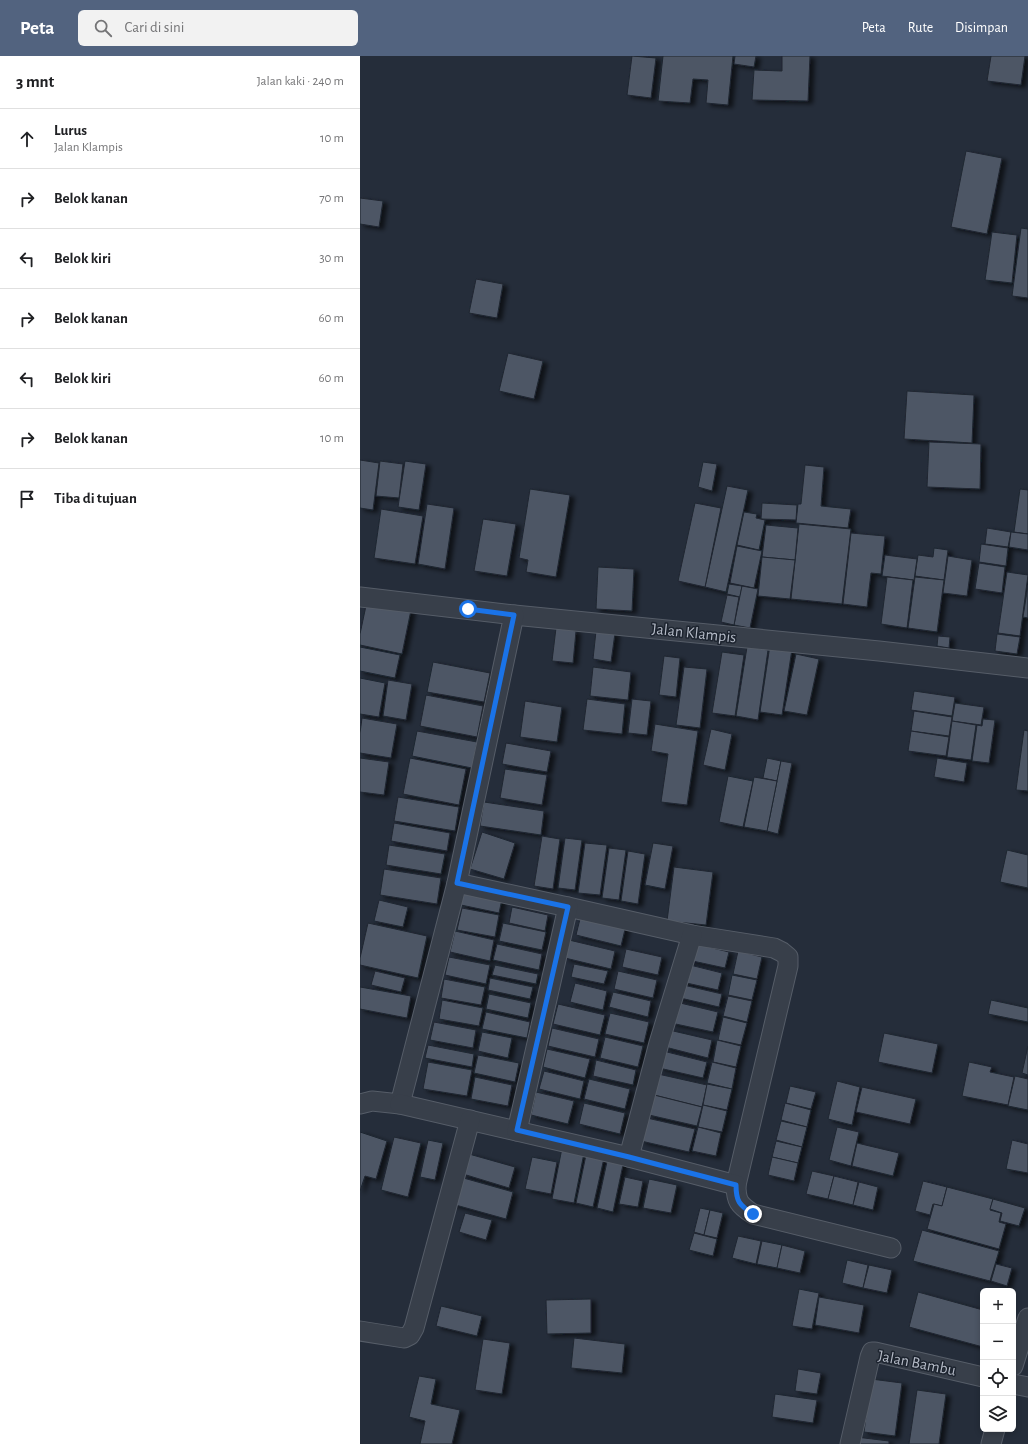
<!DOCTYPE html>
<html lang="id">
<head>
<meta charset="utf-8">
<style>
  :root { --surface:#fff; --page:#f2f2f2; --text:#202124; --muted:#757577; --line:#e0e0e0; --accent:#52637f }
  body { margin:0; font-family:"Alegreya Sans",sans-serif; background:var(--page); color:var(--text) }
  .controls { position:absolute; right:12px; bottom:12px; display:grid; overflow:hidden; border-radius:6px; box-shadow:0 2px 6px #0003 }
  .controls button { width:36px; height:36px; display:grid; place-items:center; padding:0; border:0; border-bottom:1px solid var(--line); background:var(--surface); color:var(--text); font:20px sans-serif }
  .stop { position:absolute; width:12px; height:12px; margin:-9px; border:3px solid #1a73e8; border-radius:50%; background:#fff }
  .stop.end { background:#1a73e8; border-color:#fff; box-shadow:0 1px 4px #0008 }
  .list { margin:0; padding:0; list-style:none }
  h2 { display:flex; justify-content:space-between; align-items:center; height:52px; margin:0; padding:0 16px; font-size:17px }
  h2 small { font-size:13px; font-weight:400; color:var(--muted) }
  .list li { display:grid; grid-template-columns:26px 1fr auto; gap:12px; align-items:center; box-sizing:border-box; height:60px; padding:0 16px; border-top:1px solid var(--line) }
  .list b { display:block; font-size:15px; white-space:nowrap }
  .list p { margin:0; font-size:13px; white-space:nowrap; color:var(--muted) }
  .list em { font-size:13px; font-style:normal; color:var(--muted) }
  .icon { flex:none; width:22px; height:22px; fill:none; stroke:currentColor; stroke-width:2; stroke-linecap:round; stroke-linejoin:round }
  .map { position:relative; flex:none; width:668px; height:1388px; overflow:hidden }
  header { display:flex; align-items:center; gap:24px; box-sizing:border-box; height:56px; padding:0 20px; background:var(--accent); color:#fff }
  header strong { font-size:19px }
  nav { display:flex; gap:22px; margin-inline-start:auto; font-size:14px }
  .search { width:280px; height:36px; background:var(--page); display:flex; align-items:center; gap:10px; box-sizing:border-box; padding:0 14px; border-radius:6px; color:var(--muted); font-size:15px }
  main { display:flex }
  aside { flex:1; background:var(--surface) }
  .map>svg:first-child { display:block }
  .building { fill:#4e5765; stroke:#1f2631; filter:url(#shadow) }
  .lines { fill:none; stroke-linecap:round; stroke-linejoin:round }
  .street-casing { stroke:#565d68; stroke-width:21 }
  .street { stroke:#383f4a; stroke-width:19 }
  .route { stroke:#1a73e8; stroke-width:5 }
  .labels { text-anchor:middle; dominant-baseline:central; stroke-width:3; stroke-linejoin:round; paint-order:stroke }
  .street-label { font-size:16px; fill:#b4bac6; stroke:#1d242f }
</style>
</head>
<body>
<header>
<strong>Peta</strong>
<div class="search"><svg class="icon" aria-label="search" viewBox="0 0 24 24"><circle cx="10" cy="10" r="6"/><path d="M15 15l6 6"/></svg>Cari di sini</div>
<nav><a>Peta</a><a>Rute</a><a>Disimpan</a></nav>
</header>
<main>
<aside>
<h2>3 mnt<small>Jalan kaki · 240 m</small></h2>
<ul class="list">
<li><svg class="icon" aria-label="ahead" viewBox="0 0 24 24"><path d="M12 20V5M6 11l6-6 6 6"/></svg><div><b>Lurus</b><p>Jalan Klampis</p></div><em>10 m</em></li>
<li><svg class="icon" aria-label="right" viewBox="0 0 24 24"><path d="M7 20v-9h11M14 6l5 5-5 5"/></svg><div><b>Belok kanan</b></div><em>70 m</em></li>
<li><svg class="icon" aria-label="left" viewBox="0 0 24 24"><path d="M17 20v-9H6M10 6l-5 5 5 5"/></svg><div><b>Belok kiri</b></div><em>30 m</em></li>
<li><svg class="icon" aria-label="right" viewBox="0 0 24 24"><path d="M7 20v-9h11M14 6l5 5-5 5"/></svg><div><b>Belok kanan</b></div><em>60 m</em></li>
<li><svg class="icon" aria-label="left" viewBox="0 0 24 24"><path d="M17 20v-9H6M10 6l-5 5 5 5"/></svg><div><b>Belok kiri</b></div><em>60 m</em></li>
<li><svg class="icon" aria-label="right" viewBox="0 0 24 24"><path d="M7 20v-9h11M14 6l5 5-5 5"/></svg><div><b>Belok kanan</b></div><em>10 m</em></li>
<li><svg class="icon" aria-label="arrive" viewBox="0 0 24 24"><path d="M6 21V4h12l-3 4 3 4H6"/></svg><div><b>Tiba di tujuan</b></div></li>
</ul>
</aside>
<div class="map">
<svg width="668" height="1388" viewBox="0 0 668 1388">
  <defs>
    <filter id="shadow"><feDropShadow dx="4.5" dy="2.5" stdDeviation="2" flood-color="#0009"/></filter>
  </defs>
  <rect width="100%" height="100%" fill="#252d3a"/>
  <g class="building">
    <polygon points="272,0 296,2 291,42 267,39"/>
    <polygon points="303,0 373,0 368,49 346,47 348,24 333,23 330,47 298,45"/>
    <polygon points="375,0 396,0 394,11 374,8"/>
    <polygon points="422,0 450,0 448,45 392,44 394,14 422,15"/>
    <polygon points="631,0 665,0 661,29 627,25"/>
    <polygon points="606,95 642,102 627,178 591,171"/>
    <polygon points="0,142 23,145 19,171 0,168"/>
    <polygon points="661,172 668,173 668,242 652,240"/>
    <polygon points="632,176 657,179 652,227 625,224"/>
    <polygon points="116,223 143,228 137,262 109,257"/>
    <polygon points="148,297 183,305 174,343 139,335"/>
    <polygon points="547,335 614,339 612,387 544,383"/>
    <polygon points="569,386 621,388 620,433 567,431"/>
    <polygon points="0,404 19,407 13,454 0,452"/>
    <polygon points="20,405 43,408 39,442 16,440"/>
    <polygon points="45,405 66,408 59,454 38,451"/>
    <polygon points="343,406 357,408 352,435 338,431"/>
    <polygon points="445,409 464,411 461,450 491,453 488,472 436,467 438,448 441,448"/>
    <polygon points="367,430 388,434 366,536 345,531"/>
    <polygon points="170,433 210,439 196,521 166,516 168,504 159,502"/>
    <polygon points="660,433 668,434 668,478 654,476"/>
    <polygon points="335,447 361,452 345,531 318,525"/>
    <polygon points="402,447 437,449 436,464 401,463"/>
    <polygon points="67,448 94,452 85,513 58,508"/>
    <polygon points="21,453 63,460 55,508 14,502"/>
    <polygon points="384,456 397,458 396,462 405,464 399,494 377,489"/>
    <polygon points="123,463 156,468 147,520 114,515"/>
    <polygon points="439,468 491,473 482,548 431,543"/>
    <polygon points="406,469 438,472 435,504 402,501"/>
    <polygon points="627,472 651,476 648,491 625,488"/>
    <polygon points="651,476 668,478 668,494 649,491"/>
    <polygon points="491,477 525,480 521,518 511,517 507,551 483,548"/>
    <polygon points="621,488 648,492 646,510 619,506"/>
    <polygon points="377,490 402,495 394,532 370,527"/>
    <polygon points="574,492 588,494 584,524 555,520 558,499 573,501"/>
    <polygon points="525,499 557,503 554,524 522,520"/>
    <polygon points="588,500 612,504 607,540 583,537"/>
    <polygon points="402,501 435,504 430,543 398,540"/>
    <polygon points="619,507 645,511 642,537 615,533"/>
    <polygon points="238,511 274,513 272,555 236,553"/>
    <polygon points="647,516 668,519 660,580 638,577"/>
    <polygon points="527,521 553,524 547,572 521,568"/>
    <polygon points="555,521 584,524 577,576 548,572"/>
    <polygon points="369,528 382,530 380,541 367,538"/>
    <polygon points="668,529 668,562 663,561"/>
    <polygon points="382,530 398,533 390,572 374,569"/>
    <polygon points="367,539 379,541 374,569 361,566"/>
    <polygon points="7,545 51,554 42,598 0,589 0,578"/>
    <polygon points="196,572 216,575 213,607 192,605"/>
    <polygon points="236,575 255,577 251,606 233,603"/>
    <polygon points="637,578 660,581 657,598 635,595"/>
    <polygon points="578,580 590,581 589,592 577,590"/>
    <polygon points="410,589 432,593 422,659 400,656"/>
    <polygon points="0,591 40,599 35,622 0,615"/>
    <polygon points="387,591 408,594 398,664 376,660"/>
    <polygon points="362,596 384,599 375,660 352,657"/>
    <polygon points="436,598 459,603 447,659 424,655"/>
    <polygon points="304,600 320,602 316,641 299,639"/>
    <polygon points="73,606 130,617 124,646 67,636"/>
    <polygon points="233,611 271,616 268,644 230,640"/>
    <polygon points="324,611 347,613 340,672 316,669"/>
    <polygon points="0,622 25,627 19,661 0,658"/>
    <polygon points="28,624 52,628 46,664 23,660"/>
    <polygon points="554,635 595,641 592,660 551,654"/>
    <polygon points="66,639 123,650 117,681 60,670"/>
    <polygon points="227,643 265,648 262,678 223,674"/>
    <polygon points="272,643 291,645 287,679 268,677"/>
    <polygon points="165,645 202,651 197,686 160,681"/>
    <polygon points="595,647 624,651 621,669 592,665"/>
    <polygon points="554,655 592,661 589,680 551,675"/>
    <polygon points="2,662 37,668 31,702 0,697 0,677"/>
    <polygon points="623,663 635,664 629,707 612,705 617,669 622,670"/>
    <polygon points="592,665 616,669 611,704 587,701"/>
    <polygon points="295,668 338,675 327,749 301,746 308,698 291,695"/>
    <polygon points="351,673 372,678 365,714 343,709"/>
    <polygon points="664,674 668,675 668,735 656,734"/>
    <polygon points="57,675 117,686 112,712 52,700"/>
    <polygon points="551,675 589,681 586,700 548,695"/>
    <polygon points="146,687 191,695 187,716 142,708"/>
    <polygon points="0,702 29,706 24,739 0,736"/>
    <polygon points="50,702 106,713 99,749 43,738"/>
    <polygon points="407,702 421,705 417,725 403,722"/>
    <polygon points="577,702 607,707 604,726 574,721"/>
    <polygon points="421,705 432,707 418,778 407,775"/>
    <polygon points="145,713 187,719 182,749 140,742"/>
    <polygon points="368,720 393,725 383,771 359,766"/>
    <polygon points="394,721 417,725 407,775 384,771"/>
    <polygon points="38,741 99,751 95,775 34,765"/>
    <polygon points="124,746 184,755 181,779 120,770"/>
    <polygon points="34,767 90,777 87,795 31,785"/>
    <polygon points="122,776 155,787 144,823 110,813"/>
    <polygon points="182,780 200,783 193,833 174,830"/>
    <polygon points="205,782 222,784 215,834 198,832"/>
    <polygon points="225,787 247,789 240,839 218,837"/>
    <polygon points="293,787 313,790 305,833 285,829"/>
    <polygon points="29,789 85,798 81,818 26,809"/>
    <polygon points="249,792 266,794 259,844 242,842"/>
    <polygon points="647,794 668,799 668,832 640,826"/>
    <polygon points="268,795 285,798 278,848 261,845"/>
    <polygon points="314,811 353,816 346,869 307,865"/>
    <polygon points="24,813 81,822 77,848 20,839"/>
    <polygon points="104,835 142,843 139,857 101,849"/>
    <polygon points="19,844 48,851 43,871 14,865"/>
    <polygon points="152,851 188,859 185,875 149,867"/>
    <polygon points="102,852 139,859 135,881 97,874"/>
    <polygon points="221,859 266,869 261,890 216,879"/>
    <polygon points="8,867 67,880 58,922 0,909 0,902"/>
    <polygon points="143,867 186,876 182,894 139,885"/>
    <polygon points="95,875 134,884 130,905 90,896"/>
    <polygon points="209,884 255,895 251,913 205,902"/>
    <polygon points="332,887 369,896 365,912 328,904"/>
    <polygon points="137,888 182,898 179,914 133,904"/>
    <polygon points="266,893 302,901 298,919 262,911"/>
    <polygon points="378,895 402,901 397,923 373,918"/>
    <polygon points="89,901 130,909 126,928 85,919"/>
    <polygon points="214,908 248,915 244,928 211,921"/>
    <polygon points="326,908 362,917 358,934 322,926"/>
    <polygon points="135,909 178,918 176,928 132,919"/>
    <polygon points="15,915 45,922 41,936 11,929"/>
    <polygon points="258,915 297,924 293,942 254,933"/>
    <polygon points="372,919 397,924 392,944 368,939"/>
    <polygon points="130,922 173,931 170,943 128,934"/>
    <polygon points="84,923 125,931 121,949 81,942"/>
    <polygon points="215,927 247,935 243,954 210,946"/>
    <polygon points="319,928 362,938 359,951 316,941"/>
    <polygon points="0,931 51,940 47,962 0,953"/>
    <polygon points="253,936 291,945 288,961 249,951"/>
    <polygon points="129,938 171,947 168,962 126,953"/>
    <polygon points="368,940 392,945 387,966 363,960"/>
    <polygon points="82,944 123,952 119,970 79,963"/>
    <polygon points="631,944 668,952 668,966 628,958"/>
    <polygon points="316,946 358,956 353,976 311,967"/>
    <polygon points="198,948 245,959 240,979 193,968"/>
    <polygon points="126,956 170,966 167,982 122,973"/>
    <polygon points="250,957 289,966 284,987 245,978"/>
    <polygon points="363,961 387,967 381,989 358,984"/>
    <polygon points="74,966 116,974 113,992 70,984"/>
    <polygon points="192,972 239,983 235,1001 188,990"/>
    <polygon points="309,974 352,984 348,1002 305,991"/>
    <polygon points="122,976 152,982 148,1002 118,995"/>
    <polygon points="524,977 578,988 572,1017 518,1006"/>
    <polygon points="245,981 283,990 278,1011 240,1002"/>
    <polygon points="357,984 381,990 376,1011 353,1006"/>
    <polygon points="68,989 114,998 112,1011 65,1002"/>
    <polygon points="668,990 668,1019 662,1017"/>
    <polygon points="187,993 230,1003 225,1022 183,1011"/>
    <polygon points="303,995 347,1006 343,1022 299,1012"/>
    <polygon points="118,999 159,1007 155,1026 114,1017"/>
    <polygon points="236,1004 276,1014 273,1029 233,1020"/>
    <polygon points="68,1006 112,1014 107,1040 63,1033"/>
    <polygon points="352,1006 376,1012 372,1033 347,1027"/>
    <polygon points="609,1006 632,1011 630,1016 654,1021 648,1049 602,1040"/>
    <polygon points="184,1015 224,1025 220,1043 179,1033"/>
    <polygon points="298,1018 347,1029 342,1051 294,1039"/>
    <polygon points="655,1020 668,1023 668,1054 648,1050"/>
    <polygon points="115,1021 152,1029 148,1050 111,1043"/>
    <polygon points="229,1023 270,1033 265,1053 224,1043"/>
    <polygon points="477,1025 500,1031 492,1069 468,1063"/>
    <polygon points="347,1028 372,1033 367,1054 343,1049"/>
    <polygon points="430,1030 456,1036 451,1053 426,1047"/>
    <polygon points="502,1031 556,1043 550,1068 496,1056"/>
    <polygon points="176,1036 214,1045 208,1068 171,1059"/>
    <polygon points="294,1039 342,1051 337,1070 289,1059"/>
    <polygon points="224,1047 265,1057 260,1078 219,1068"/>
    <polygon points="425,1047 451,1054 447,1071 421,1064"/>
    <polygon points="343,1049 367,1055 362,1076 338,1071"/>
    <polygon points="287,1062 335,1073 329,1096 281,1085"/>
    <polygon points="421,1065 447,1071 442,1091 416,1084"/>
    <polygon points="338,1071 361,1077 356,1100 332,1095"/>
    <polygon points="477,1071 499,1076 491,1110 469,1104"/>
    <polygon points="0,1076 27,1085 16,1123 5,1120 0,1135"/>
    <polygon points="34,1081 61,1087 48,1141 21,1134"/>
    <polygon points="68,1084 83,1087 75,1124 60,1121"/>
    <polygon points="652,1084 668,1088 668,1117 646,1113"/>
    <polygon points="416,1085 442,1091 438,1107 412,1101"/>
    <polygon points="497,1087 539,1097 533,1120 492,1110"/>
    <polygon points="202,1092 224,1097 214,1147 192,1143"/>
    <polygon points="109,1098 155,1111 149,1132 103,1118"/>
    <polygon points="226,1099 244,1102 233,1151 216,1147"/>
    <polygon points="172,1101 197,1106 191,1138 165,1133"/>
    <polygon points="248,1101 264,1104 253,1156 237,1152"/>
    <polygon points="412,1101 438,1107 434,1125 408,1119"/>
    <polygon points="452,1115 474,1120 468,1143 446,1138"/>
    <polygon points="474,1120 498,1126 493,1149 468,1143"/>
    <polygon points="100,1121 153,1136 146,1163 92,1148"/>
    <polygon points="265,1121 283,1125 278,1151 259,1148"/>
    <polygon points="289,1123 317,1129 311,1157 283,1152"/>
    <polygon points="563,1125 587,1131 582,1150 573,1148 570,1159 555,1155"/>
    <polygon points="499,1126 518,1131 513,1154 493,1149"/>
    <polygon points="587,1131 633,1143 630,1154 641,1157 639,1166 646,1168 639,1193 567,1173 574,1148 582,1150"/>
    <polygon points="633,1143 665,1152 659,1170 640,1165 642,1157 630,1153"/>
    <polygon points="340,1152 350,1154 344,1179 334,1176"/>
    <polygon points="350,1154 363,1157 357,1182 344,1179"/>
    <polygon points="105,1157 132,1164 126,1184 99,1176"/>
    <polygon points="562,1174 639,1195 630,1225 553,1205"/>
    <polygon points="334,1177 357,1183 353,1200 329,1194"/>
    <polygon points="378,1180 401,1185 396,1208 372,1202"/>
    <polygon points="402,1185 422,1189 417,1212 397,1208"/>
    <polygon points="422,1189 445,1195 440,1217 417,1212"/>
    <polygon points="487,1204 508,1209 503,1232 482,1227"/>
    <polygon points="636,1208 652,1212 647,1230 631,1225"/>
    <polygon points="509,1209 532,1214 527,1237 503,1232"/>
    <polygon points="439,1233 459,1237 452,1273 432,1270"/>
    <polygon points="558,1236 623,1254 623,1291 549,1271"/>
    <polygon points="459,1241 504,1249 499,1277 455,1269"/>
    <polygon points="231,1243 231,1277 187,1278 186,1244"/>
    <polygon points="81,1250 122,1260 117,1280 76,1270"/>
    <polygon points="214,1282 265,1288 262,1317 211,1312"/>
    <polygon points="123,1283 150,1287 142,1338 115,1334"/>
    <polygon points="438,1313 461,1317 457,1338 435,1335"/>
    <polygon points="59,1320 76,1323 71,1348 100,1354 92,1388 60,1388 65,1365 49,1361"/>
    <polygon points="511,1323 542,1327 535,1380 504,1376"/>
    <polygon points="557,1334 586,1338 579,1388 549,1388"/>
    <polygon points="415,1338 457,1344 453,1367 412,1361"/>
    <polygon points="496,1381 529,1385 529,1388 496,1388"/>
  </g>
  <g class="lines">
    <defs>
      <g id="street">
        <polyline points="0,541 154,559 519,595 668,612"/>
        <path d="M97,827L208,851L332,879L414,892L422,896L428,901V910L376,1129C376,1145 379,1149 393,1158L531,1192"/>
        <polyline points="0,1048 12,1045 40,1048 97,827 154,559"/>
        <polyline points="40,1048 269,1101 376,1129"/>
        <polyline points="157,1075 208,851"/>
        <polyline points="269,1101 299,987 332,879"/>
        <polyline points="0,1275 44,1282 50,1279 54,1272 110,1064"/>
        <polyline points="653,1310 668,1262"/>
        <polyline points="653,1328 668,1331"/>
        <polyline points="490,1388 510,1301 512,1296 515,1296 623,1321"/>
        <polyline points="631,1388 635,1373"/>
      </g>
    </defs>
    <use href="#street" class="street-casing"/>
    <use href="#street" class="street"/>
  </g>
  <g class="lines">
    <path class="route" d="M108,553L154,559L97,827L208,851L157,1074L269,1101L376,1129C376,1145 379,1149 393,1158"/>
  </g>
  <g class="labels">
    <g class="street-label">
      <text transform="translate(334 577) rotate(6)">Jalan Klampis</text>
      <text transform="translate(557 1307) rotate(11)">Jalan Bambu</text>
    </g>
  </g>
</svg>
<div class="controls">
<button>+</button>
<button>−</button>
<button><svg class="icon" aria-label="locate" viewBox="0 0 24 24"><circle cx="12" cy="12" r="6"/><path d="M12 2v4M12 18v4M2 12h4M18 12h4"/></svg></button>
<button><svg class="icon" aria-label="layers" viewBox="0 0 24 24"><path d="M12 4l9 5-9 5-9-5zM3 14l9 5 9-5"/></svg></button>
</div>
<div class="stop" style="left:108px;top:553px"></div>
<div class="stop end" style="left:393px;top:1158px"></div>
</div>
</main>
</body>
</html>
